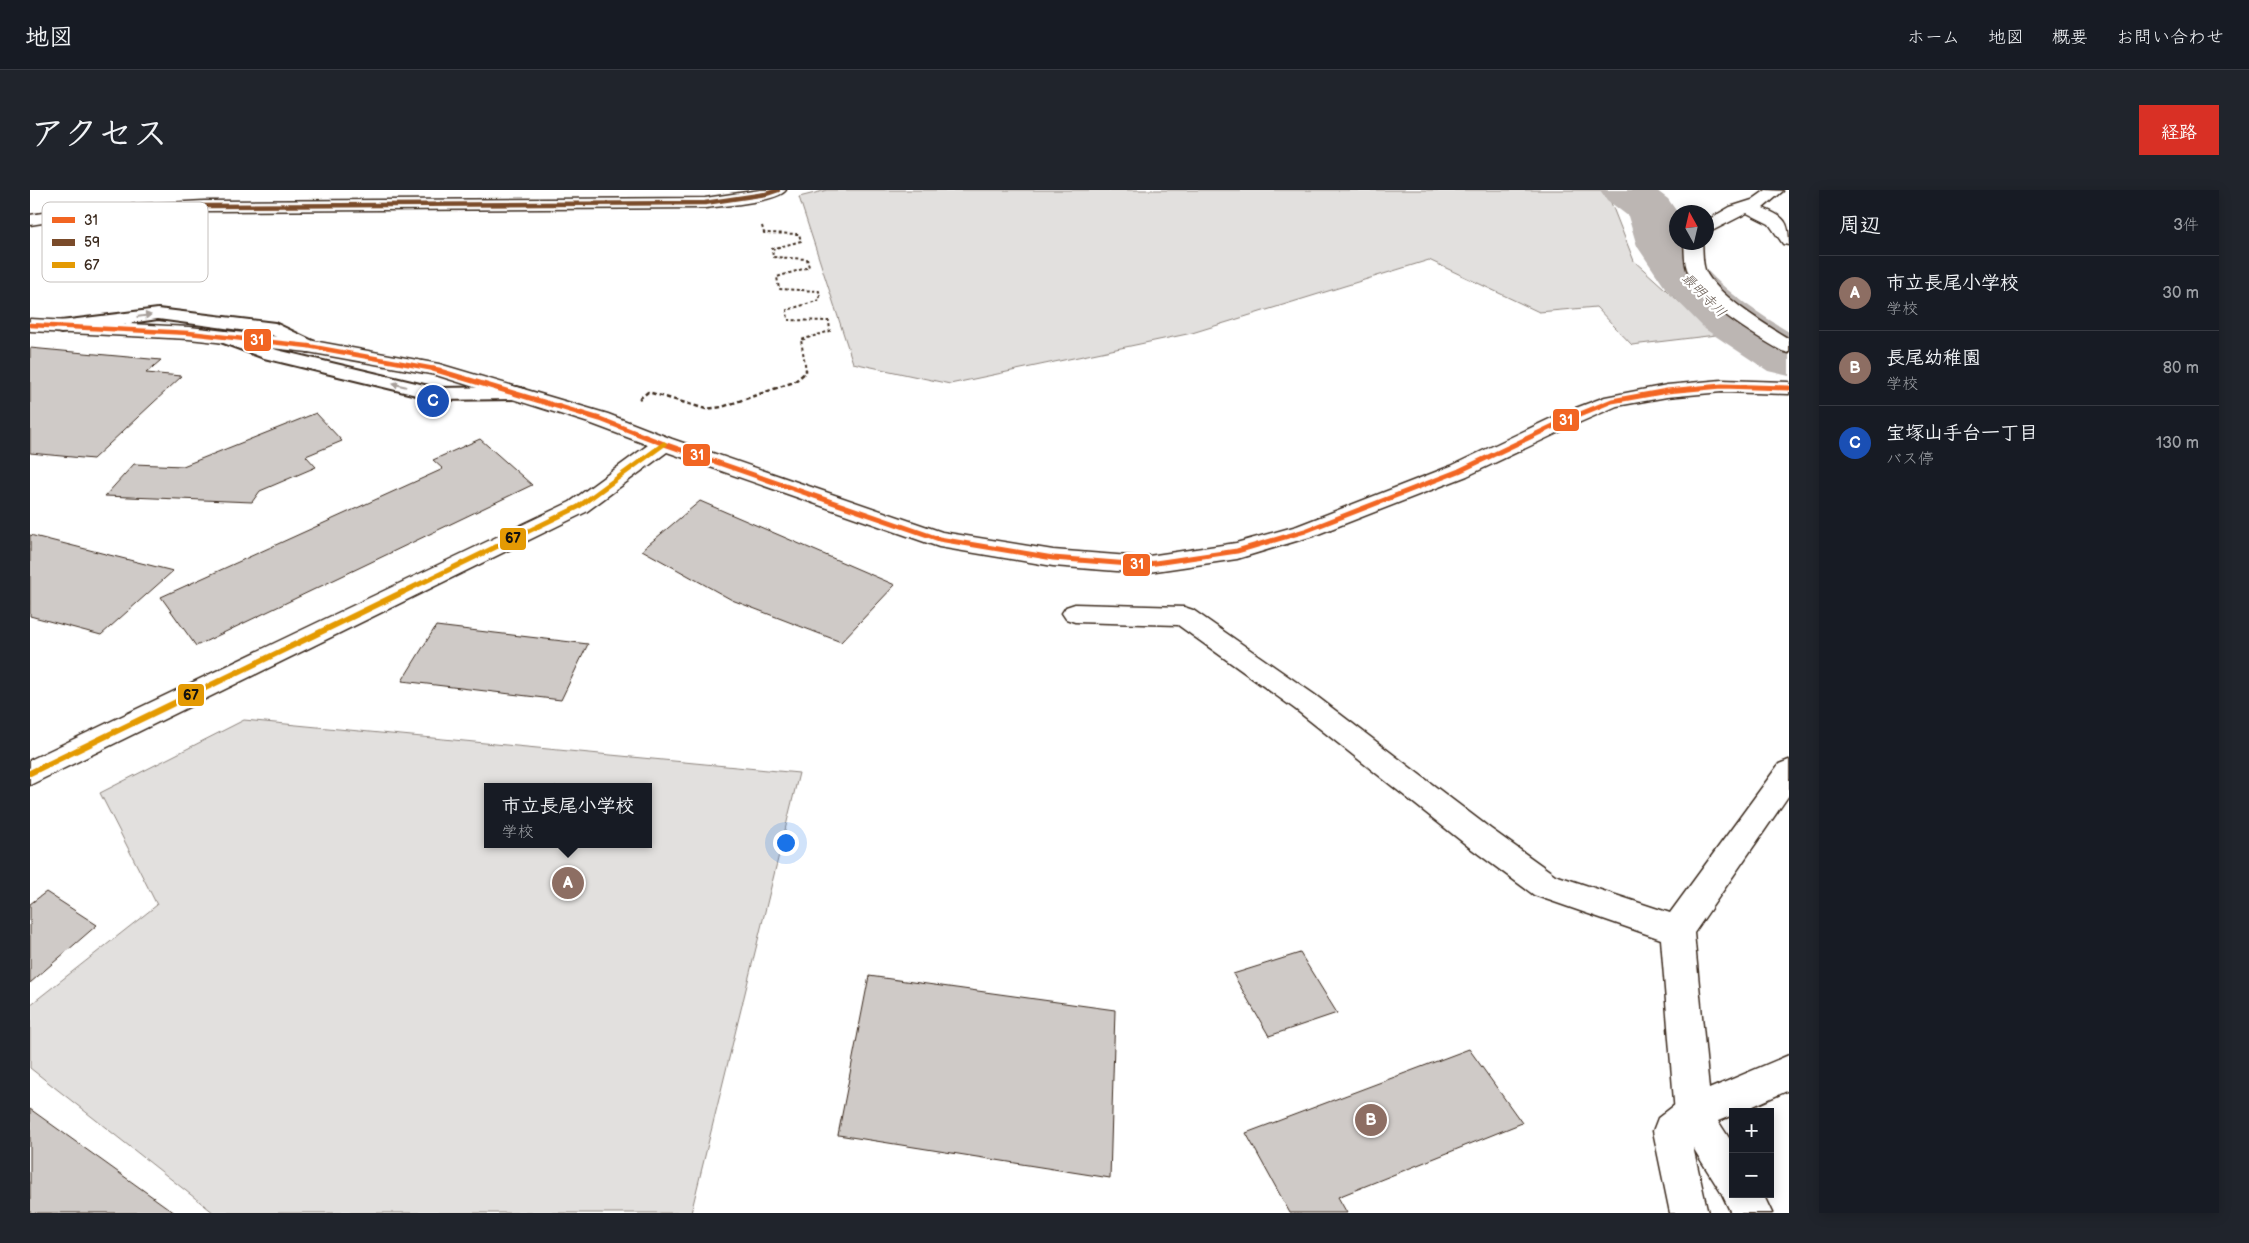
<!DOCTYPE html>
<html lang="ja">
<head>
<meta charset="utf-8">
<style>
  :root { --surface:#171b24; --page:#20242c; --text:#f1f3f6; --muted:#9ea1a6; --line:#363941; --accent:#d93025 }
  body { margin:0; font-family:"Balsamiq Sans","Klee One",sans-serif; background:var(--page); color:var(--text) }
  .controls { position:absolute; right:15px; bottom:15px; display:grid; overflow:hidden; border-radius:0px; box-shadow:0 2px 12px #0003 }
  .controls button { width:45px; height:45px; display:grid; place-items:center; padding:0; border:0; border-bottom:1px solid var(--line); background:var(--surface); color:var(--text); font:25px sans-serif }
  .compass { position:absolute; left:1639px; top:15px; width:45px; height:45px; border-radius:50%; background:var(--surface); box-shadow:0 2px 12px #0003; rotate:352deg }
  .you { position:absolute; left:755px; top:652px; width:18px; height:18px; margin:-12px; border:4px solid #fff; border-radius:50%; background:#1a73e8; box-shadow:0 0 0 8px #1a73e833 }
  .badge { display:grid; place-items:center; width:32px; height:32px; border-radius:50%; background:var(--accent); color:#fff; font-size:16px; font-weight:700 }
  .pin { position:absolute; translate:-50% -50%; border:2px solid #fff; box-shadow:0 1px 5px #0006 }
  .popup { position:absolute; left:454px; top:593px; width:168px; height:65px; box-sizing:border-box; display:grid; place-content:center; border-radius:0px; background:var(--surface); filter:drop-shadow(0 1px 4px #0005); font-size:16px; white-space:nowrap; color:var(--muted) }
  .popup b { font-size:19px; color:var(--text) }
  .popup::after { content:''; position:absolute; left:50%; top:100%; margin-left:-10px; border:10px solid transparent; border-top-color:var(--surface) }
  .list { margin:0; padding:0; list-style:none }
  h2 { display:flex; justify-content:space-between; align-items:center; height:65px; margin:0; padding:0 20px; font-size:21px }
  h2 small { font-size:16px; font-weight:400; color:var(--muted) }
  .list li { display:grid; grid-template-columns:32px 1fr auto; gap:15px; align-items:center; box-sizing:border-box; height:75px; padding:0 20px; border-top:1px solid var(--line) }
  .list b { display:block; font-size:19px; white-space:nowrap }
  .list p { margin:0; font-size:16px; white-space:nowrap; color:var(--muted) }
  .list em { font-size:16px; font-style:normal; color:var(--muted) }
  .map { position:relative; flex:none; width:1759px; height:1023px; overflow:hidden; border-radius:0px }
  header { display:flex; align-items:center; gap:30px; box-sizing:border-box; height:70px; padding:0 25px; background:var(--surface); border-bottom:1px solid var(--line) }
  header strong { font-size:24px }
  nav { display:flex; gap:28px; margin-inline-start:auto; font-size:18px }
  .intro { display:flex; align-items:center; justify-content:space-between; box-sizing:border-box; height:120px; padding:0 30px }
  h1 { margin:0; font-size:35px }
  .button { padding:12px 22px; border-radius:0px; background:var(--accent); color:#fff; font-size:18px; font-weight:700 }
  main { display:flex; gap:30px; padding:0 30px }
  aside { flex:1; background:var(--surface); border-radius:0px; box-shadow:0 2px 12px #0003 }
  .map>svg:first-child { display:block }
  .green { fill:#e2e0de; stroke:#8e857e; fill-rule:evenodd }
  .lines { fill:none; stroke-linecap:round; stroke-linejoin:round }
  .river { fill:#bcb6b3; fill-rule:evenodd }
  .building { fill:#cfcac7; stroke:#3b2a1e }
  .lane-casing { stroke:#3b2a1e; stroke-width:4 }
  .street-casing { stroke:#3b2a1e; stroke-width:3 }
  .secondary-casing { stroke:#3b2a1e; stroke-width:3 }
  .path-far1 { stroke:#3b2a1e; stroke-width:2; stroke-dasharray:3 2.5; stroke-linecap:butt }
  .path { stroke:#3b2a1e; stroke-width:2.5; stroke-dasharray:4.5 3; stroke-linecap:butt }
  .lane { fill:#fff; fill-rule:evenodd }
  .street { fill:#fff; fill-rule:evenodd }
  .secondary { fill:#fff; fill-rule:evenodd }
  .bus-1-far1-casing { stroke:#fff; stroke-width:7 }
  .bus-1-casing { stroke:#fff; stroke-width:8 }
  .bus-2-casing { stroke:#fff; stroke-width:7 }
  .bus-3-far1-casing { stroke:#fff; stroke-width:8 }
  .bus-3-casing { stroke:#fff; stroke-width:10 }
  .bus-1-far1 { stroke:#f26522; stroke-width:4.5 }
  .bus-1 { stroke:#f26522; stroke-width:5 }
  .bus-2 { stroke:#7a4b2a; stroke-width:4.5 }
  .bus-3-far1 { stroke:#e49a03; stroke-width:5 }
  .bus-3 { stroke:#e49a03; stroke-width:6 }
  .oneway { fill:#a79f9a }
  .labels { text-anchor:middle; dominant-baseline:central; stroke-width:4.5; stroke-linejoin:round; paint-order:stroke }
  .far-water-label { font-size:14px; font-style:italic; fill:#685b52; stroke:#fff }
  .key { fill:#fff; stroke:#c4bfbc; stroke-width:1 }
  .key-label { font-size:14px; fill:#3b2a1e }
  .line-badge { stroke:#fff; stroke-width:2 }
  .badge-label { font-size:14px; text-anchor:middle; font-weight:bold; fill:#fff }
  .pale-badge-label { font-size:14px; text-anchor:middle; font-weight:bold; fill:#111 }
</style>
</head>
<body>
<header>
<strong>地図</strong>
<nav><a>ホーム</a><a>地図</a><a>概要</a><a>お問い合わせ</a></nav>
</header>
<div class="intro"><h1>アクセス</h1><a class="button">経路</a></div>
<main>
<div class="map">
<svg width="1759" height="1023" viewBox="0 0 1759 1023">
  <rect width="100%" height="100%" fill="#fff"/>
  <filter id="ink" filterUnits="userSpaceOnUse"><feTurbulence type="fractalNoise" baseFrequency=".02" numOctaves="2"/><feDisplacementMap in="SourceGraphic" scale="10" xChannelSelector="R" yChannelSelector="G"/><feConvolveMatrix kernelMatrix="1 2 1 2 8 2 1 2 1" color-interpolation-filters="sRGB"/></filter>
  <g filter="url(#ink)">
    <g class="green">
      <polygon points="797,0 1576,0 1604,71 1686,145 1602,155 1566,117 1509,122 1399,70 1162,143 920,194 823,173 769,7"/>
      <path d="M214,530L769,583L661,1023H184L0,878V815L127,715L70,603ZM458,597H618V654H458Z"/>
    </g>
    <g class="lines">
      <path class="river" d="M1570,0H1626L1638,9L1647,22L1646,52H1658C1675,90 1725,121 1759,142V186L1738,181L1675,139L1636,99L1607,56L1598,26L1577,10Z"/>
    </g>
    <g class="building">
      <polygon points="0,158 131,170 116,183 152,186 63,269 0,263"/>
      <polygon points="286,223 312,251 276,266 286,277 230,301 222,312 75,306 104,274 153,276"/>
      <polygon points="450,249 502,295 166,456 131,407 413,279 403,270"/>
      <polygon points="670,311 865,395 811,452 702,410 612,360"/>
      <polygon points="0,345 143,381 71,445 0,426"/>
      <polygon points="406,436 558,454 531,510 372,491"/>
      <polygon points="16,702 67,735 0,793 0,714"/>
      <polygon points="1270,763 1307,823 1239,846 1203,784"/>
      <polygon points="839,786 1085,820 1080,988 808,945"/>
      <polygon points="1439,859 1492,933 1308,1007 1317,1023 1260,1023 1216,943"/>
      <polygon points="0,919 145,1023 0,1023"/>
    </g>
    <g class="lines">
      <defs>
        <g id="lane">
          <polygon points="128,119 245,133 285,152 287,156 285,160 278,162 240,144 128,129 31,143 24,141 22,137 24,133 31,131"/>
          <polygon points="195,141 247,160 407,198 487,197 494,199 497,203 494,207 487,209 407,210 234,168 188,151 186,147 188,143"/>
        </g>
        <g id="street">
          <path d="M730,0H756C748,12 691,16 675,18L174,21L44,28L0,35V25L44,18L174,11L675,8Z"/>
          <path d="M1736,0L1753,1L1733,18C1755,28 1759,30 1759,55L1753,54L1739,34L1717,23L1676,44V31L1700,17L1722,10Z"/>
          <path d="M1654,52H1672C1673,61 1672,71 1675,80C1685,104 1736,135 1759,149V163L1752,161C1722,144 1669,113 1657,79C1654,71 1655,61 1654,52Z"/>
          <polygon points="1045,414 1154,417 1163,420 1285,505 1461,639 1525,685 1640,723 1749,574 1759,570 1759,605 1664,743 1679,899 1759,865 1759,900 1710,922 1703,922 1703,925 1688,931 1703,954 1703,1004 1733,1004 1742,1023 1701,1023 1692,1004 1650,937 1645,924 1631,749 1504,705 1439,657 1265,519 1148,435 1045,432 1036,429 1032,423 1036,417"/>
        </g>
        <g id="secondary">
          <polygon points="0,129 159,137 278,150 409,174 578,224 642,249 912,342 1023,360 1112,367 1206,353 1267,336 1421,276 1530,224 1575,207 1637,195 1692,190 1759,192 1759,204 1692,202 1637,207 1587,216 1546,234 1437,286 1283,346 1207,369 1112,383 1023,376 909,357 637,262 556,322 0,595 0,570 540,312 618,255 562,234 406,185 278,162 159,149 0,141"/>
          <polygon points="1663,906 1676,911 1681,924 1676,937 1661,948 1678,1023 1640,1023 1623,941 1628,928 1650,911"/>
        </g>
      </defs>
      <use href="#lane" class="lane-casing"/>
      <use href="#street" class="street-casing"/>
      <use href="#secondary" class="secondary-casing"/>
      <polyline class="path-far1" points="732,36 734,43 769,44 771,51 742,59 743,67 777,69 779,77 747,87 749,99 789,101 790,110 757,120 758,130 799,131 800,141 771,150 776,180"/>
      <polyline class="path" points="609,209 618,202 676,219 692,217 764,192 776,182 776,179"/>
      <use href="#lane" class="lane"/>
      <use href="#street" class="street"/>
      <use href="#secondary" class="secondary"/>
      <defs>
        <polyline id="bus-1-far1" points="0,135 159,143 278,156 410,180"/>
        <polyline id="bus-1" points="403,179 570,229 634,254 909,349 1023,368 1112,375 1207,361 1275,341 1429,281 1538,229 1582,211 1637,201 1692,196 1759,198"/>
        <polyline id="bus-2" points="103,19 174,16 675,13 736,4 748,0"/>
        <polyline id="bus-3-far1" points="371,403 548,317 634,254"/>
        <polyline id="bus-3" points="0,583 373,402"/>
      </defs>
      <use href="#bus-1-far1" class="bus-1-far1-casing"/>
      <use href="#bus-1" class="bus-1-casing"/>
      <use href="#bus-2" class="bus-2-casing"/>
      <use href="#bus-3-far1" class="bus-3-far1-casing"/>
      <use href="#bus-3" class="bus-3-casing"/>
      <use href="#bus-1-far1" class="bus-1-far1"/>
      <use href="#bus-1" class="bus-1"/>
      <use href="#bus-2" class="bus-2"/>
      <use href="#bus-3-far1" class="bus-3-far1"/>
      <use href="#bus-3" class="bus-3"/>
    </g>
    <defs><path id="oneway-solid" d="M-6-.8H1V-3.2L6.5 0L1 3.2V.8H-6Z" transform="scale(1.25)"/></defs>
    <g class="oneway">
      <use href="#oneway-solid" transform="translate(114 126) rotate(-8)"/>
      <use href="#oneway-solid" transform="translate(369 195) rotate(-166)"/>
    </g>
  </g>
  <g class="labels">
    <g class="far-water-label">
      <text transform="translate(1674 105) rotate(45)">最明寺川</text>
    </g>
  </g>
  <rect x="12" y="12" width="166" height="80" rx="8" class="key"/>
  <rect x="22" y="27" width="23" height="6" fill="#f26522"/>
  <rect x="22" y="49" width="23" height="7" fill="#7a4b2a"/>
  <rect x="22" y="72" width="23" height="6" fill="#e49a03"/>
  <g class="key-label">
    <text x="54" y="35">31</text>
    <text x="54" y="57">59</text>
    <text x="54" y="80">67</text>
  </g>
  <g class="line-badge">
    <rect x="213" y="138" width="29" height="24" rx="5" fill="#f26522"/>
    <rect x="1522" y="218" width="28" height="24" rx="5" fill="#f26522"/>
    <rect x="652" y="253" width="29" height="24" rx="5" fill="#f26522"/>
    <rect x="469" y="337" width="28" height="24" rx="5" fill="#e49a03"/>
    <rect x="1092" y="363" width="29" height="24" rx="5" fill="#f26522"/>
    <rect x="147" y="493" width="28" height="24" rx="5" fill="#e49a03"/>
  </g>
  <g class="badge-label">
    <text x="227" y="155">31</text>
    <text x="1536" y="235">31</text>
    <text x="667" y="270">31</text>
    <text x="1107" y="379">31</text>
  </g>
  <g class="pale-badge-label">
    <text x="483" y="353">67</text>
    <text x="161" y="510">67</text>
  </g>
</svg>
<div class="controls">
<button>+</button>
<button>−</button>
</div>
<svg class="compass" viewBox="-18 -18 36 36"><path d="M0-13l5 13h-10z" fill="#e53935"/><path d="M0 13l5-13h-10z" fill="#9ea1a6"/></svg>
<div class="you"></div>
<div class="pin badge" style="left:538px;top:693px;background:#8d6e63">A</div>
<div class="popup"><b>市立長尾小学校</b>学校</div>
<div class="pin badge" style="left:1341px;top:930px;background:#8d6e63">B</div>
<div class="pin badge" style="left:403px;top:211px;background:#1a4fb4">C</div>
</div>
<aside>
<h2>周辺<small>3件</small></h2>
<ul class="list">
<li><span class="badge" style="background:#8d6e63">A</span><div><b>市立長尾小学校</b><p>学校</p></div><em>30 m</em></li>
<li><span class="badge" style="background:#8d6e63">B</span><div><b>長尾幼稚園</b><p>学校</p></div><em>80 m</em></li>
<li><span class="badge" style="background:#1a4fb4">C</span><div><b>宝塚山手台一丁目</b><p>バス停</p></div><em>130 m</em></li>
</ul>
</aside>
</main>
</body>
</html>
